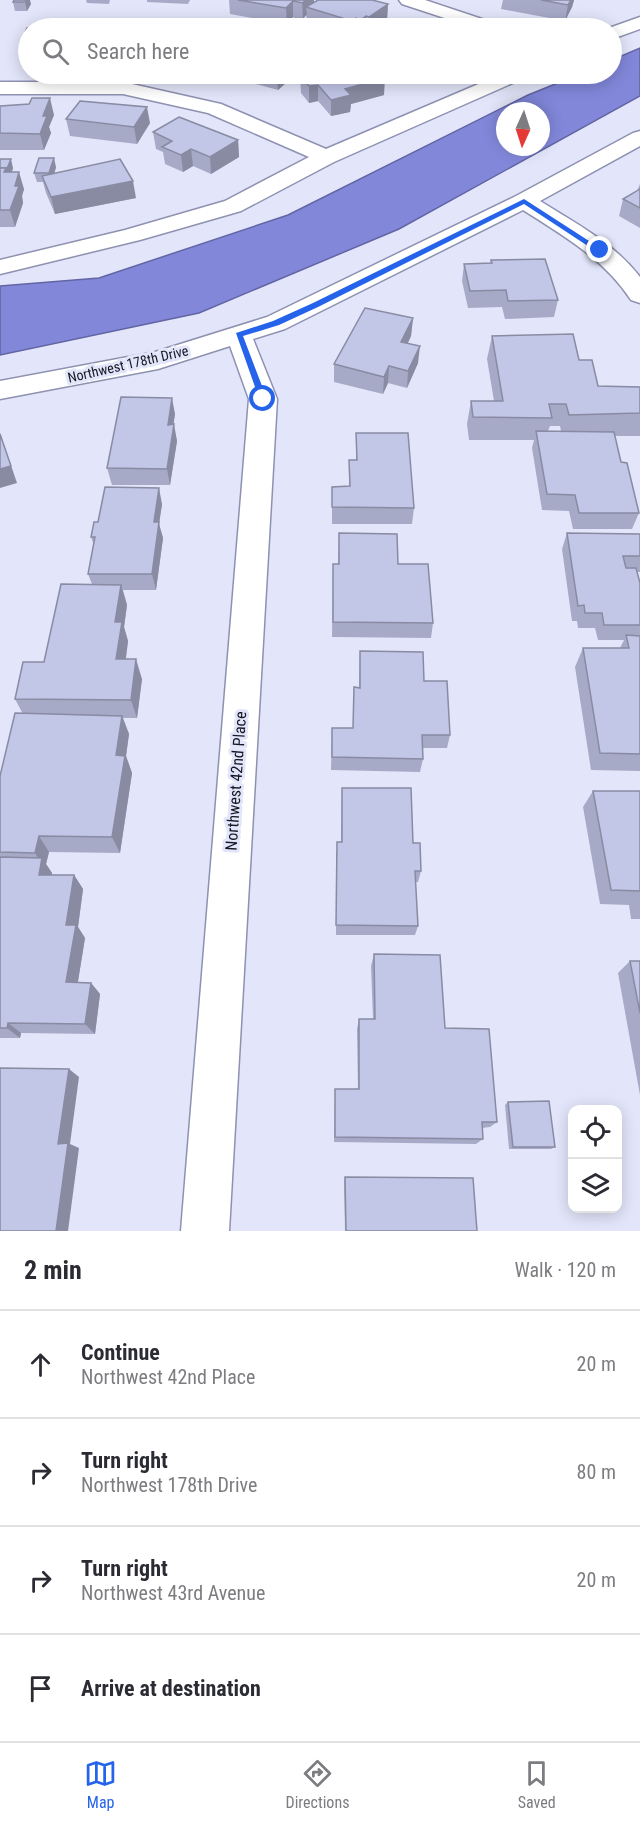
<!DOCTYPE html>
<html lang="en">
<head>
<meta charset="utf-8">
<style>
  :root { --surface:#fff; --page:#f7f7f7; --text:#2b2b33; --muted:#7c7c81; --line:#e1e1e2; --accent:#2563eb }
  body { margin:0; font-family:"Roboto Condensed",sans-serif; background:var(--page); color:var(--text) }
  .controls { position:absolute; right:18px; bottom:18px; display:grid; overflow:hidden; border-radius:12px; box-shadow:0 3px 15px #0003 }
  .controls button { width:54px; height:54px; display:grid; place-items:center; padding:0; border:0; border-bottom:2px solid var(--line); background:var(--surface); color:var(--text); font:30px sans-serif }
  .compass { position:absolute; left:496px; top:102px; width:54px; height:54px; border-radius:50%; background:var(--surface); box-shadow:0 3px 15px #0003; rotate:183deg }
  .stop { position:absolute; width:18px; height:18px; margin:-14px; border:4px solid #2563eb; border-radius:50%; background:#fff }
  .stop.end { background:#2563eb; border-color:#fff; box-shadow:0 2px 6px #0008 }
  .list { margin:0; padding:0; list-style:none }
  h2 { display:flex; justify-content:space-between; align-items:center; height:78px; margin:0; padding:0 24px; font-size:26px }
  h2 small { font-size:20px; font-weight:400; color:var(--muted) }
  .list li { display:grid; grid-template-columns:39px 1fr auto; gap:18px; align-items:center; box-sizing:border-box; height:108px; padding:0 24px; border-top:2px solid var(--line) }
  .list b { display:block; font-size:22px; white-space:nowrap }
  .list p { margin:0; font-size:20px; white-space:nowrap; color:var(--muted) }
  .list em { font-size:20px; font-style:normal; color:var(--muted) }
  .icon { flex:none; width:33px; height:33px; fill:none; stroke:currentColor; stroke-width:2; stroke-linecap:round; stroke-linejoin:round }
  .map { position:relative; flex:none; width:640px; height:1231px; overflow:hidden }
  .search { position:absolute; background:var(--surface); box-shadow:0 3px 15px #0003; left:18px; right:18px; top:18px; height:66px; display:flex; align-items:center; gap:15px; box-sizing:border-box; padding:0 21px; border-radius:33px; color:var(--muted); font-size:22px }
  .sheet { height:510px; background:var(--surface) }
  nav { display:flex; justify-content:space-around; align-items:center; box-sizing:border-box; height:84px; border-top:2px solid var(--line); background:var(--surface); font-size:16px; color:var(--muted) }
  nav a { display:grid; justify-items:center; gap:3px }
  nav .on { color:var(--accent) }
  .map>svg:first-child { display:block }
  .water { fill:#8287da; stroke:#6265a3; stroke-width:1.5; fill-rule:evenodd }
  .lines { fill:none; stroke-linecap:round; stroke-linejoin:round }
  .minor-casing { stroke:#8e91b0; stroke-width:3 }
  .minor { fill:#fff; fill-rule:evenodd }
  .wall { fill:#a7aac7; fill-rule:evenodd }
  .shaded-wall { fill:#888ba2 }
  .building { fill:#c2c6e7; stroke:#888ba2; stroke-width:1.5 }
  .route { fill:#2563eb }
  .labels { text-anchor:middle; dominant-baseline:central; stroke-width:6; stroke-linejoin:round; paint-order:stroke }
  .far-street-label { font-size:14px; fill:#161723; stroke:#e3e6fa }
  .street-label { font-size:16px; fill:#161723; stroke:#e3e6fa }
</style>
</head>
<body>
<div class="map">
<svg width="640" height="1231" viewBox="0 0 640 1231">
  <rect width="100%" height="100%" fill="#e3e6fa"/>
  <path class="water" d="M640,48V96L399,229L199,313L0,355V286L99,278L288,215L528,95L580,74H612V60ZM505,111H541V147H505Z"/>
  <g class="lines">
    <defs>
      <g id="minor">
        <polygon points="399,0 425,0 497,24 500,28 475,28 402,4"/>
        <polygon points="640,17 640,29 612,39 612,28 609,28"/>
        <polygon points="502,74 527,74 524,78 334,162 241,211 140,240 0,274 0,260 125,230 225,201 309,157 208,113 123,94 0,94 0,82 123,82 221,104 326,149"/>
        <path d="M640,131V146L540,201C575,223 614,243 640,277V303L631,300C604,259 564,236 523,210L285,329L253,339L277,399L229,1231H181L249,399L230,346L158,369L0,399V381L155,352L267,317L516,196L633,133Z"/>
      </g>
    </defs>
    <use href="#minor" class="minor-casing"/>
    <use href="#minor" class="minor"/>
  </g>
  <g class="wall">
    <polygon points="14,0 31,4 27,11 15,11 13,2"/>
    <polygon points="86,0 110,0 109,4 87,3"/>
    <polygon points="147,0 190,0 188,4 147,2"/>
    <path d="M229,0H314V3L388,4L387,20L375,28H324L308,24H286L230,14ZM306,15L307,20L288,23L293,17L303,19Z"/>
    <polygon points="503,0 574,0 572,7 565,21 501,9"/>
    <polygon points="28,28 28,59 24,59 20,43"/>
    <polygon points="219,74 296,74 278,90"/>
    <polygon points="390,74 420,74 420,79 409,84"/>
    <polygon points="300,76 384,95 351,104 350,112 331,116 318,101 309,103 301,93"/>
    <polygon points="0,106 54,115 49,127 51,133 44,150 0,150"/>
    <polygon points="66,119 150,123 137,144 70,136"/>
    <polygon points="153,132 238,140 239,157 211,174 193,166 183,172 165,164 163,152 156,149"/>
    <polygon points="0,159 13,168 12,172 24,189 22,196 23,203 15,227 0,227"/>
    <polygon points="56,167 54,174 136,198 55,214 46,193 43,182 37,182 34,173"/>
    <polygon points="640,184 640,228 619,216 623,199 637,191"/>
    <polygon points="491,260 558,300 554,317 505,319 502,307 468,308 462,281 464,264 490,263"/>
    <polygon points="413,318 411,336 408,343 418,363 407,388 388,383 383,394 334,382 334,364"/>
    <path d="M492,336L579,360L598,386L640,387V436H615L621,462L639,513L632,529H573L569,511L542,510L532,448L534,440H469L467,424L471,401H494L487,359ZM550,426H560L561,431H548Z"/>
    <polygon points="175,414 173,425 177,441 170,485 112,485 107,468"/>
    <polygon points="356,433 414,508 412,524 332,524 332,487 349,486 349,460 356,460"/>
    <polygon points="162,504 159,524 163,538 156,590 123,590 127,605 124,627 128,641 126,659 142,679 137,718 123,718 129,734 126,756 132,773 120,853 49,852 46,864 52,873 52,875 74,875 83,889 78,927 85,938 78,982 91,983 100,994 95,1034 21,1033 20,1038 0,1038 0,776 23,714 15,699 44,662 92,584 88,574 94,545 91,537 98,522"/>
    <polygon points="339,533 398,564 433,623 431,638 332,637 333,564 338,564"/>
    <polygon points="567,533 640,534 640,572 637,572 640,583 640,771 591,770 575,667 583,648 620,648 624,640 598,640 595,628 578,628 577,621 572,621 562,549"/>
    <polygon points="360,651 424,681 450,735 447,748 422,748 423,759 420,772 331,770 332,728 353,728 354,687 359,688"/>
    <polygon points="342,788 421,871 418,882 415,882 418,926 415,935 336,935 336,853 341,842"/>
    <polygon points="593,791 640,791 640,919 631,919 629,905 600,904 583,807"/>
    <polygon points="374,954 445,1028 497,1122 490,1127 482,1128 483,1139 476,1144 334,1142 335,1089 358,1089 357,1029 359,1019 373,1019 371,966"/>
    <polygon points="630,961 640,961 640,1095 618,973"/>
    <polygon points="508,1102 555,1147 551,1149 509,1149 505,1105"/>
    <polygon points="345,1177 477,1231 345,1231 344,1180"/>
  </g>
  <g class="shaded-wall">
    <polygon points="26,0 30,0 31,4 27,11 25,2"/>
    <polygon points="302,0 314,0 314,6 306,7 307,14 303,19"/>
    <polygon points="571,0 574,0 572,7 565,21 568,5"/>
    <polygon points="293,1 293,17 287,24 286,8"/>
    <polygon points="388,4 387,20 375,28 369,28 369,17"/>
    <polygon points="366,16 365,28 360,28 361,20"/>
    <polygon points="356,18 355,28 351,28 352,21"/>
    <polygon points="308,21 308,28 298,28"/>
    <polygon points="277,74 296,74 278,90"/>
    <polygon points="413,74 420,74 420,79 409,84 410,75"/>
    <polygon points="385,78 384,95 351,104 350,112 331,116 331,100 345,89"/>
    <polygon points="318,85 318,101 309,103 309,86"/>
    <polygon points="50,98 54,115 49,127 51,133 44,150 40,134 43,116"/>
    <polygon points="147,107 150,123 137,144 134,127"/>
    <polygon points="238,140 239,157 211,174 210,157"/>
    <polygon points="191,149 193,166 183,172 181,155"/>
    <polygon points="54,158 56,167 52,182 49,173"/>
    <polygon points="11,159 13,168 9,180 4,172"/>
    <polygon points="19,172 24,189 22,196 23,203 15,227 10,210 15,186"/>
    <polygon points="133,181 136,198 55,214 51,197"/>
    <polygon points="413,318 411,336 400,359 401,342"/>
    <polygon points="420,346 418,363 407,388 408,371"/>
    <polygon points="389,366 388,383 383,394 384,377"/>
    <polygon points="172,398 175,414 171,441 168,425"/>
    <polygon points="174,424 177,441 170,485 167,469"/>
    <polygon points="0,433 17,483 0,488"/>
    <polygon points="159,488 162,504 159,524 163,538 156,590 152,574 154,522"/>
    <polygon points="121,585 127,605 124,627 128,641 123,678 116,659 115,622"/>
    <polygon points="136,659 142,679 137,718 131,700"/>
    <polygon points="122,716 129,734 126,756 132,773 120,853 112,837 116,755"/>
    <polygon points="39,836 49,852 46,864 52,873 50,889 39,875 41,863 35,853"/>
    <polygon points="74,875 83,889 78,927 85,938 76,993 66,982 66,925"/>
    <polygon points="91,983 100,994 95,1034 85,1024"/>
    <polygon points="8,1023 21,1033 20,1038 7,1028"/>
    <polygon points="69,1069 79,1077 70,1144 79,1148 68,1231 56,1231 58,1144"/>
  </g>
  <g class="building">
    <polygon points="14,0 26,0 25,2 13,2"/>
    <polygon points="238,0 305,0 303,3 293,1 286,8"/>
    <polygon points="318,0 372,0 388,4 369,17 366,16 361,20 356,18 352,21 306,7"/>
    <polygon points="541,0 571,0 568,5"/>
    <polygon points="295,18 308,21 298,28 281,28"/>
    <polygon points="156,20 177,22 174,28 119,28 122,24 152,26"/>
    <polygon points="431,20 435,28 406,28 403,21"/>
    <polygon points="27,28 94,28 28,28 28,43 20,43"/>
    <polygon points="314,74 381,74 385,78 345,89 351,95 331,100 318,85 309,86 300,76"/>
    <polygon points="32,98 50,98 43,116 47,116 40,134 0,133 0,106 29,104"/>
    <polygon points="80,101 147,107 134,127 66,119"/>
    <polygon points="179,117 238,140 210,157 191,149 181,155 162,147 172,141 153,132"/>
    <polygon points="39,158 54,158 49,173 34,173"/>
    <polygon points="0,159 11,159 6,171 6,168 0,168"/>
    <polygon points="120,159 133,181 51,197 42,176"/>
    <polygon points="0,168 6,168 4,172 19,172 15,186 19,186 10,210 0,210"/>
    <polygon points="640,189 640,208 623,199"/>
    <polygon points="545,259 558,300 508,301 506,290 470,291 464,264 492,263 491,260"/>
    <polygon points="365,308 413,318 401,342 420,346 408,371 389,366 384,377 334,364"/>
    <polygon points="573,334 579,360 592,360 598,386 640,387 640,413 569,415 566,404 549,404 552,418 473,417 471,401 503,401 492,336"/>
    <polygon points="121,397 172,398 168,425 174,424 167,469 107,468"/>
    <polygon points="536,431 614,432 621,462 627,463 639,513 579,513 575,495 547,494"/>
    <polygon points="356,433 408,433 414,508 332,507 332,487 350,486 349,460 357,460"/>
    <polygon points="0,434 11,466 0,469"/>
    <polygon points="105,487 159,488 154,522 159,522 152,574 88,574 95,537 91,537 94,522 98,522"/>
    <polygon points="339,533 397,534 398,564 428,564 433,623 333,622 333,564 339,564"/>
    <polygon points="567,533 640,534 640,556 623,556 626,568 636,568 640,583 640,625 604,625 602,613 585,613 584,605 578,606"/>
    <polygon points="61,584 121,585 115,622 122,622 116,659 136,659 131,700 15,699 23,662 44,662"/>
    <polygon points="626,635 640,636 640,754 600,753 583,648 629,648"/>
    <polygon points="360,651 423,652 424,681 447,681 450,735 422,735 423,759 332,757 332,728 353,728 354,687 360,688"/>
    <polygon points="15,713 122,716 116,755 125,756 112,837 39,836 35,853 0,852 0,776"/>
    <polygon points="342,788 411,788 413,843 420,843 421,871 415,871 418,926 336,925 337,842 342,842"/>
    <polygon points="593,791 640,791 640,891 611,890"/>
    <polygon points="0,857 42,858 39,875 74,875 66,925 76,925 66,982 91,983 85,1024 8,1023 7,1028 0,1028"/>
    <polygon points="374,954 440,955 445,1028 489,1029 497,1122 482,1122 483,1139 335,1137 335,1089 359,1089 359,1019 375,1019"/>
    <polygon points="630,961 640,961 640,1013"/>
    <polygon points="0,1068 69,1069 58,1144 68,1143 56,1231 0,1231"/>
    <polygon points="549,1101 555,1147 513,1147 508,1102"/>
    <polygon points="345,1177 473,1178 477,1231 346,1231"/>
  </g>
  <polygon class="route" points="524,199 603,250 597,252 524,204 318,307 279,325 243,336 267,399 260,401 236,333 273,321 313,303"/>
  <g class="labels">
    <g class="far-street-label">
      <text transform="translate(128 364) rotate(-13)">Northwest 178th Drive</text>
    </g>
    <g class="street-label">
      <text transform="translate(236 781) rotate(-86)">Northwest 42nd Place</text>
    </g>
  </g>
</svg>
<div class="controls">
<button><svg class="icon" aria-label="locate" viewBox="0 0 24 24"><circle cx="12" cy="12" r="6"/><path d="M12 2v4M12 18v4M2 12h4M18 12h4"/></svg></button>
<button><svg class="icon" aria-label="layers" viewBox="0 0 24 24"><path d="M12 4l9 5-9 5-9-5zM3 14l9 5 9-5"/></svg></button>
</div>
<svg class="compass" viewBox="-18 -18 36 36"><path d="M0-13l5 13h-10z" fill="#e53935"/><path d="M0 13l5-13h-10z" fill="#7c7c81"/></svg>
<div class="stop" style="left:263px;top:399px"></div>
<div class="stop end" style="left:600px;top:250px"></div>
<div class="search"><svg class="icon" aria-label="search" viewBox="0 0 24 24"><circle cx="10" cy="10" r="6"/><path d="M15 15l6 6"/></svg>Search here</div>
</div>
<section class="sheet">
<h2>2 min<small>Walk · 120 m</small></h2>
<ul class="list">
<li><svg class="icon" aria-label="ahead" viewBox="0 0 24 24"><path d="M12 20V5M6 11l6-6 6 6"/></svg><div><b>Continue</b><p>Northwest 42nd Place</p></div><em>20 m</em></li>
<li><svg class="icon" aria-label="right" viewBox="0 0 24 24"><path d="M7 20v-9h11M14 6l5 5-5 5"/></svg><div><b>Turn right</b><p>Northwest 178th Drive</p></div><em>80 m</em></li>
<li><svg class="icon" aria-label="right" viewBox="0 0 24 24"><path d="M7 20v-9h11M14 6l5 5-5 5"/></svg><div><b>Turn right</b><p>Northwest 43rd Avenue</p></div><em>20 m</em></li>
<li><svg class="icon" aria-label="arrive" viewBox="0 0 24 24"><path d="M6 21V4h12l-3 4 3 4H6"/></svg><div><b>Arrive at destination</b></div></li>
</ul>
</section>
<nav>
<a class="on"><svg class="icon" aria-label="map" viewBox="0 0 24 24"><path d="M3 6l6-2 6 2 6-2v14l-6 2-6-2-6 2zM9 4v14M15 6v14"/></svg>Map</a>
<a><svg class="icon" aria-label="directions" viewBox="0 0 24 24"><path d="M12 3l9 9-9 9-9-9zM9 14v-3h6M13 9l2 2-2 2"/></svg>Directions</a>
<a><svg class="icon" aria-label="saved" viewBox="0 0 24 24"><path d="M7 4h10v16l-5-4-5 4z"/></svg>Saved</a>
</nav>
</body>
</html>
